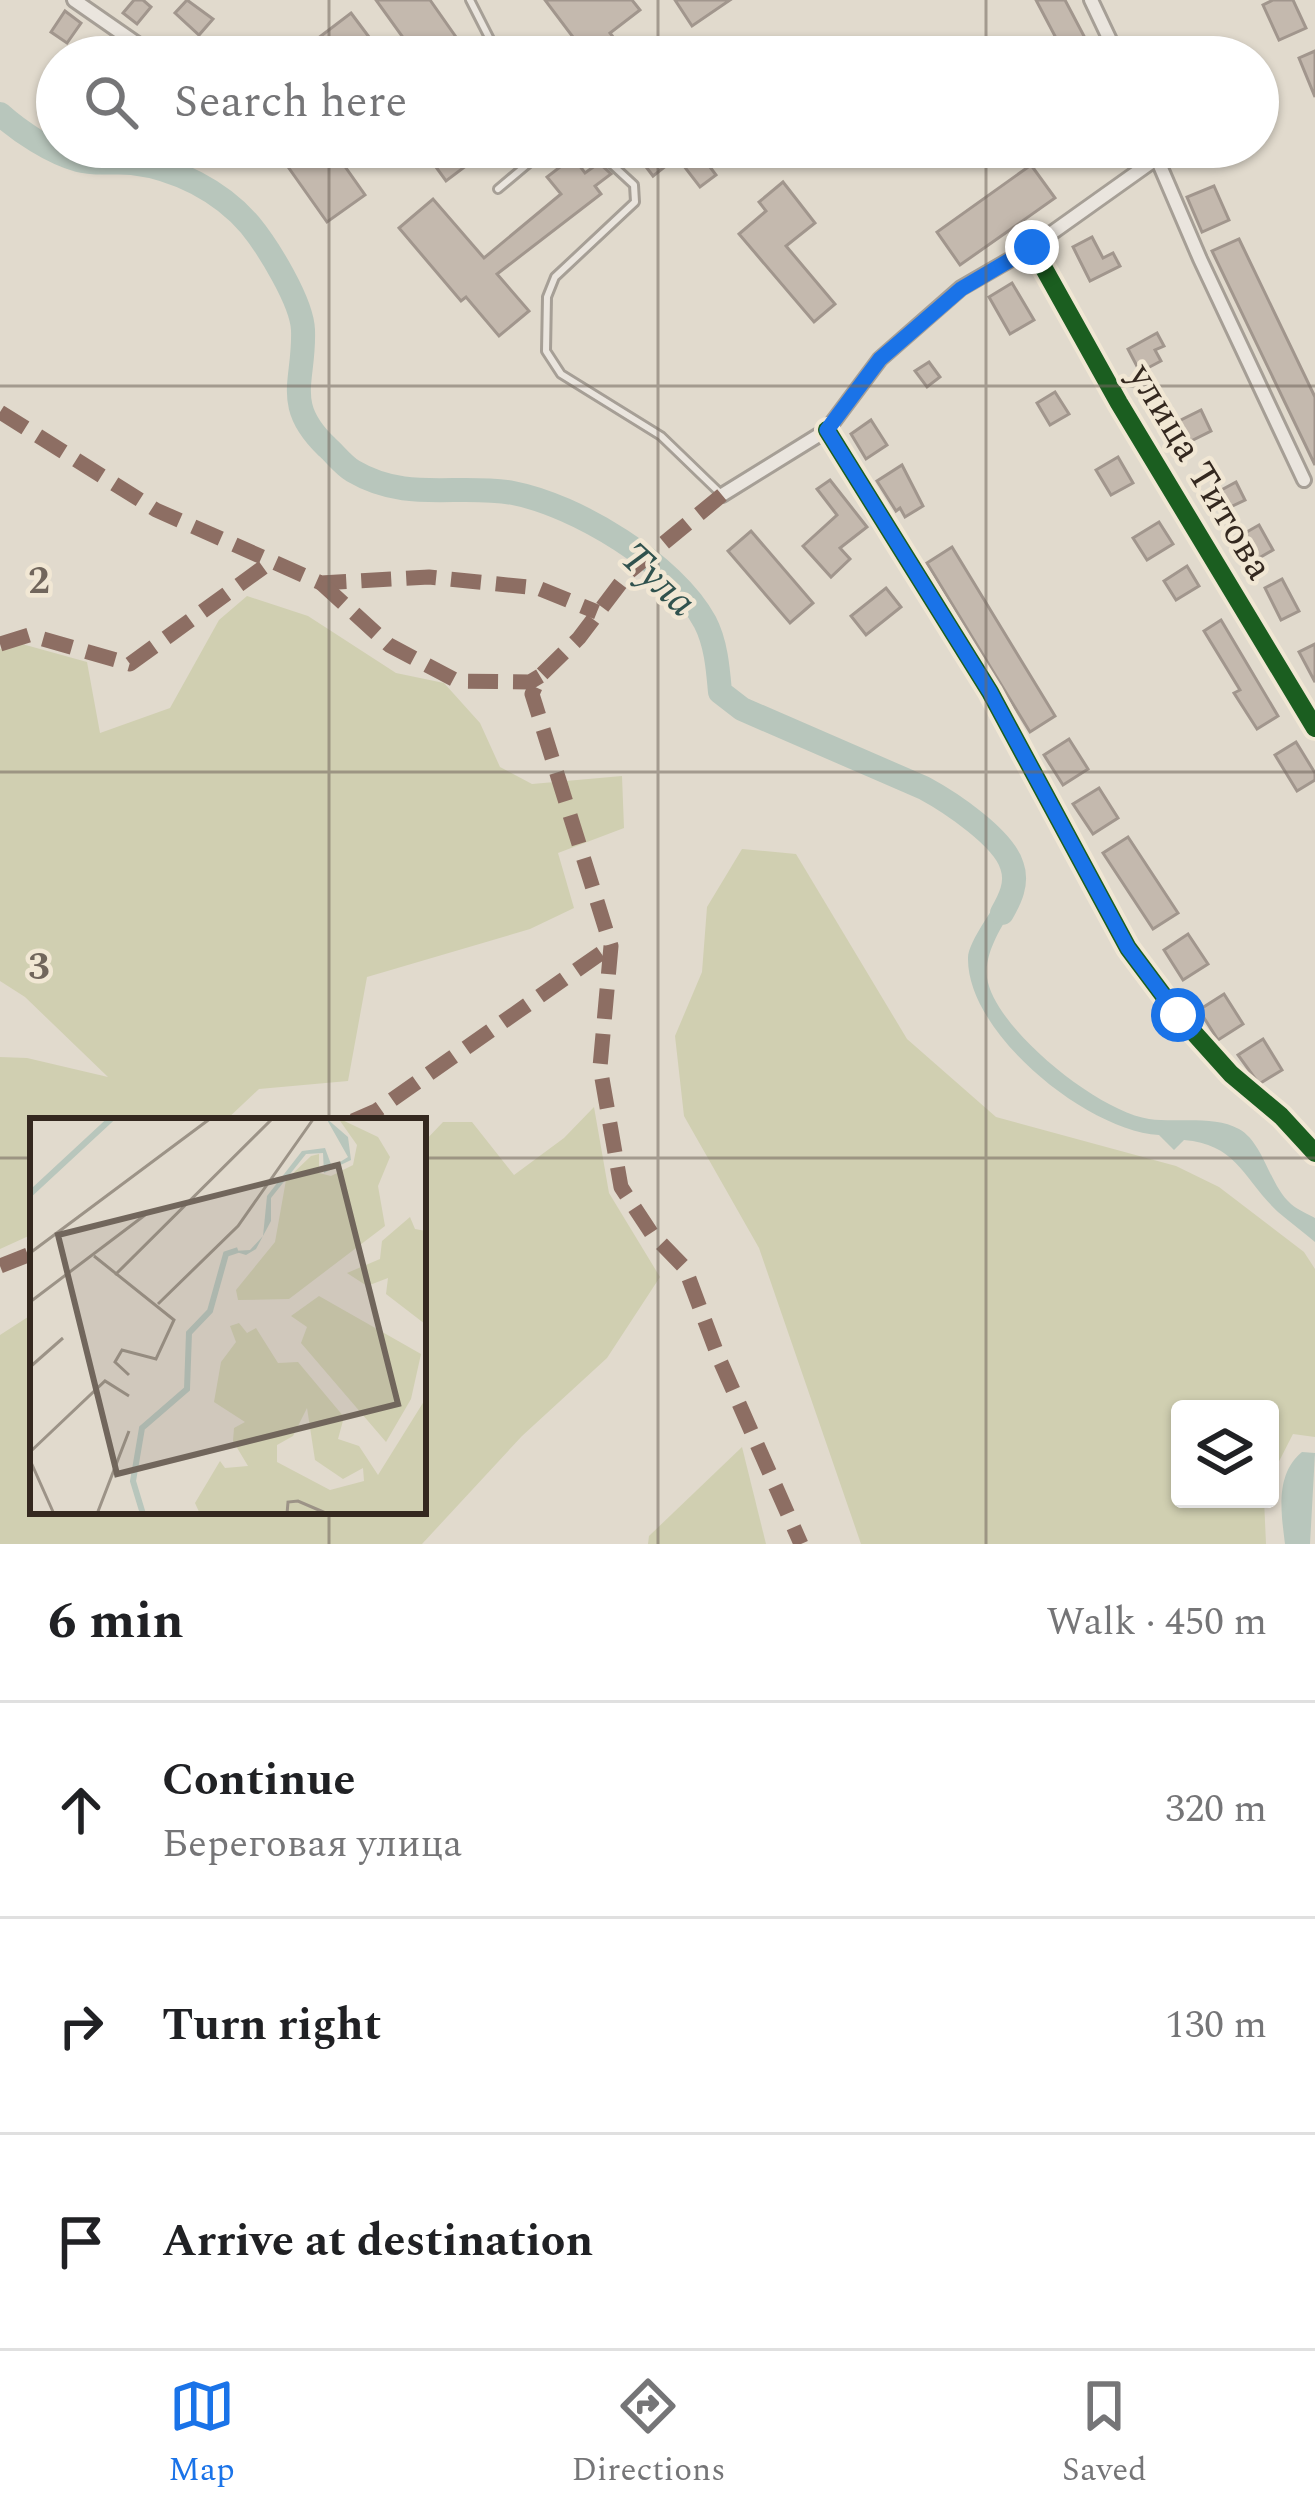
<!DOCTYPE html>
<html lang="en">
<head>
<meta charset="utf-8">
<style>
  :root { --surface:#fff; --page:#f6f6f6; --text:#202124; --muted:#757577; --line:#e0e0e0; --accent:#1a73e8 }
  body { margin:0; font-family:Spectral,serif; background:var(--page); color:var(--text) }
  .controls { position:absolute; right:36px; bottom:36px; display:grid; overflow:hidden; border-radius:12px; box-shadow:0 3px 9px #0004 }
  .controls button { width:108px; height:108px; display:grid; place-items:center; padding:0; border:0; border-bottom:3px solid var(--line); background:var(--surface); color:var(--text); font:60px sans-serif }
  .stop { position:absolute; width:36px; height:36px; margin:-27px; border:9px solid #1a73e8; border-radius:50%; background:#fff }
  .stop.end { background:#1a73e8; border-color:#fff; box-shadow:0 3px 12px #0008 }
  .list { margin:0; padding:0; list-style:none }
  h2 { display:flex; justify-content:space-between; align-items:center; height:156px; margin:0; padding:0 48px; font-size:51px }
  h2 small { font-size:39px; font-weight:400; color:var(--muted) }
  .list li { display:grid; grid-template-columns:78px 1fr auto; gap:36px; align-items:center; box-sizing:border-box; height:216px; padding:0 48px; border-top:3px solid var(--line) }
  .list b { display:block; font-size:45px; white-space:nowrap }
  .list p { margin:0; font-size:39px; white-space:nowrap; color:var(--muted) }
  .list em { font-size:39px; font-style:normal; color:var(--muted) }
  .icon { flex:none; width:66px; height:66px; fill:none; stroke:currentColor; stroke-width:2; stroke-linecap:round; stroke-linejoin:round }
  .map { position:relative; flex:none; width:1315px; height:1544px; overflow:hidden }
  .search { position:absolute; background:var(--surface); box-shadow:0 3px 9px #0004; left:36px; right:36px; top:36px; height:132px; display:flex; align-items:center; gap:30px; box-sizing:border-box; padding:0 42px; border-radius:66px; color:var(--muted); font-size:45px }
  .sheet { height:804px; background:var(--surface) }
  nav { display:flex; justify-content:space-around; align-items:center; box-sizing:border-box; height:168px; border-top:3px solid var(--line); background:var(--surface); font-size:33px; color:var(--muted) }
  nav a { display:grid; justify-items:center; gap:6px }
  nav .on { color:var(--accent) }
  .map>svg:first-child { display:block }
  .green { fill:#d0cfb1 }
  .water { fill:#b8c6bc }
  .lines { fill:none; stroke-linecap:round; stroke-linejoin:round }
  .river { stroke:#b8c6bc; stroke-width:24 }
  .building { fill:#c4b9ae; stroke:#a1968d; stroke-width:3 }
  .service-casing { stroke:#a69f96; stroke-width:12 }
  .minor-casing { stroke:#a69f96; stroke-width:18 }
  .service { stroke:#eae5de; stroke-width:6 }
  .minor { stroke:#eae5de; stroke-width:12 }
  .quiet { stroke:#8d6e63; stroke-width:15; stroke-dasharray:30 15; stroke-linecap:butt }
  .cycleway-casing { stroke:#f1e7d4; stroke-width:26 }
  .cycleway { stroke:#1b5e20; stroke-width:18 }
  .route { stroke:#1a73e8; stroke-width:15 }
  .grid { fill:none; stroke:#71665c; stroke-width:3; stroke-opacity:0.55 }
  .labels { text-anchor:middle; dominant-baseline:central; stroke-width:9; stroke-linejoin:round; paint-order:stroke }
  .street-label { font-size:39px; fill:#34281f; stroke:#f1e7d4 }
  .water-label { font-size:42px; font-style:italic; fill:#30524e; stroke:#f1e7d4 }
  .inset-river { fill:none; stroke:#b8c6bc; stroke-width:6 }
  .inset-road { fill:none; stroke:#9c9387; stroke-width:3 }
  .view { fill:#71665c; fill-opacity:0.15; stroke:#71665c; stroke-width:6 }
  .inset-edge { fill:none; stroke:#34281f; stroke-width:6 }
  .grid-label { font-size:39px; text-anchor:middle; font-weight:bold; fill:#71665c; stroke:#f1e7d4; stroke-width:9; stroke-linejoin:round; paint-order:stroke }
</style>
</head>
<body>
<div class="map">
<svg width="1315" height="1544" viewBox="0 0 1315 1544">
  <rect width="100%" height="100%" fill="#e1dacd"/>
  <g class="green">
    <polygon points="247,596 308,616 396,673 444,683 480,723 500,767 532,784 622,776 624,828 558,853 574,908 530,929 367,977 348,1081 259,1089 225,1121 33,1121 33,1234 0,1249 0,1057 27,1058 108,1077 25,997 0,981 0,649 22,644 87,662 100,733 170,708 219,620"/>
    <polygon points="742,849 796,854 907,1039 996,1117 1176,1166 1219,1187 1304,1252 1315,1269 1315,1437 1293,1434 1270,1479 1270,1409 1180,1409 1180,1499 1264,1499 1266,1544 861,1544 759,1248 684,1116 675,1036 702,972 707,907"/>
    <polygon points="594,1107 609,1193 660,1277 607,1358 522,1436 422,1544 0,1544 0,1335 31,1315 33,1511 423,1511 423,1143 443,1122 472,1122 514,1175 564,1138"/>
    <polygon points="742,1447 766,1544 648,1544 649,1536"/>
  </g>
  <g class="water">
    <path d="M1021,884L1022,893C1008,917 983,950 987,978C995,1029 1099,1112 1149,1119C1177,1123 1214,1115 1239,1129C1264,1143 1269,1185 1291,1204C1298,1210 1308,1214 1315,1218V1242C1303,1232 1290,1222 1278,1212C1244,1180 1237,1144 1184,1140L1174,1150L1159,1135C1088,1131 967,1034 968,958C968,941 997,905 1006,886Z"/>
    <path d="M1302,1452L1315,1453L1310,1544H1285C1281,1512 1275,1474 1302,1452Z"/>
  </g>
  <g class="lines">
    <path class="river" d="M0,114C20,132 52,153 78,160C95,165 114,161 132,163C176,168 221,191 250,225C268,247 302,302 303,330C305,381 282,404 327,447C335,454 343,465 353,471C407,503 457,483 513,493C576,505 674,564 705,622C716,643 718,669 720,692L742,709L924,788C950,802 1004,838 1012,866C1018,883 1010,899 1002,913"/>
  </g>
  <g class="building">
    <polygon points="134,0 143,0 151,7 137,24 123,13"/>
    <polygon points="187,0 213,19 199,35 175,13"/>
    <polygon points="376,0 430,0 470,57 417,57"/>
    <polygon points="545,0 632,0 640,10 610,33 628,57 588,57"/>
    <polygon points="675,0 730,0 692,26"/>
    <polygon points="1036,0 1065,0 1095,57 1066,57"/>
    <polygon points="1273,0 1293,0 1306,28 1279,40 1263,5"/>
    <polygon points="65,11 81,23 67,43 51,32"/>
    <polygon points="351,13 384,57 293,57 317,39"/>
    <polygon points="1315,51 1315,97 1299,58"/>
    <polygon points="274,147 353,147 339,158 365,195 327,222"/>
    <polygon points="440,147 491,147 446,181 428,156"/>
    <polygon points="631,147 695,147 716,175 700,187 677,157 653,176"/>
    <polygon points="573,157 585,173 599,163 611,174 595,186 601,194 497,274 529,311 499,336 466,297 461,301 399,228 433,199 484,258 561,194 547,177"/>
    <polygon points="1031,165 1055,198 960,265 937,232"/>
    <polygon points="783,182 815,223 786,246 835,304 814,322 739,234 766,211 759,202"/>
    <polygon points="1214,186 1229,220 1202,232 1187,197"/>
    <polygon points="1092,237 1103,258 1113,253 1120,266 1090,281 1073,247"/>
    <polygon points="1239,239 1315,397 1315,465 1212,251"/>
    <polygon points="1012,283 1034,320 1010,334 989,297"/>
    <polygon points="1157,333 1164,346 1155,350 1161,361 1140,372 1128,349"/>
    <polygon points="929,362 940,377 927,387 915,371"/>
    <polygon points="1055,392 1069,414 1050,425 1037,403"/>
    <polygon points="1201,410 1211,431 1187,443 1177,422"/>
    <polygon points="871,420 887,445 866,459 851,434"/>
    <polygon points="1118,457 1133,483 1111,495 1096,470"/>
    <polygon points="902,465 923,506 905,517 900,508 896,511 877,481"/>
    <polygon points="830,480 867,527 840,548 850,559 831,577 803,546 837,515 817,489"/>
    <polygon points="1236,482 1245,500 1224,510 1216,493"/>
    <polygon points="1159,522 1173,544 1147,560 1133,538"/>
    <polygon points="1259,525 1273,550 1252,562 1238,537"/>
    <polygon points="751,531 813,603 790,623 728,551"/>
    <polygon points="952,547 1055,716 1030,732 927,563"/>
    <polygon points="1187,566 1199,586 1176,600 1164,581"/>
    <polygon points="1282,579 1299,611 1281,620 1265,588"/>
    <polygon points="886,588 901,607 866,635 851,616"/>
    <polygon points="1221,620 1278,716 1257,729 1234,693 1240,690 1204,631"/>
    <polygon points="1315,644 1315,682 1299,652"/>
    <polygon points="1069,739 1088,769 1063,785 1044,755"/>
    <polygon points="1296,742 1315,773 1315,780 1297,791 1275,755"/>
    <polygon points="1099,788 1118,818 1093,834 1073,804"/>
    <polygon points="1128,837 1178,913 1153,929 1103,853"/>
    <polygon points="1188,934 1208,964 1183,980 1164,950"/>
    <polygon points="1224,994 1243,1024 1218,1040 1199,1010"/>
    <polygon points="1263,1039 1282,1070 1259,1084 1238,1055"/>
  </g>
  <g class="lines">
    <defs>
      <g id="service">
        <polyline points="470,0 499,57"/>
        <polyline points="593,147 634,185 635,202 555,277 547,297 546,351 561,374 661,436 720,493"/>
        <polyline points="388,162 408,147"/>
        <polyline points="498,189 548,147"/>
      </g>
      <g id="minor">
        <polyline points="74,0 156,57"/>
        <polyline points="1091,0 1118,57"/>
        <polyline points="1152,147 1200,259 1304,480"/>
        <polyline points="1032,247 1119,403 1315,728"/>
        <polyline points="827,430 990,692 1128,948 1178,1015 1231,1074 1281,1116 1315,1153"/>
        <polyline points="722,495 827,430 880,359 961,288 1032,247 1157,158"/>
      </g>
    </defs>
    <use href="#service" class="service-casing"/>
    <use href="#minor" class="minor-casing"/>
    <use href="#service" class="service"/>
    <use href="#minor" class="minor"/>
    <g class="quiet">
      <polyline points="0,412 156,510 321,583 429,577 538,588 597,612"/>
      <polyline points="722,495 629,572 579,638 540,676 532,694 611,946 600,1067 621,1187 652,1234 685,1268 718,1356 801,1544"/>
      <polyline points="321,583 389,645 457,681 530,682 540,676"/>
      <polyline points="0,644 29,635 130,664 272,561"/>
      <polyline points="353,1121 376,1111 611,946"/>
      <polyline points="0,1266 33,1253"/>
    </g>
    <defs>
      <g id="cycleway">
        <polyline points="1032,247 1119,403 1315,728"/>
        <polyline points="827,430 990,692 1128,948 1178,1015 1231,1074 1281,1116 1315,1153"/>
      </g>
    </defs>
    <use href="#cycleway" class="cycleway-casing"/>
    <use href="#cycleway" class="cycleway"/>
  </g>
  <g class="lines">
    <polyline class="route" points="1032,247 961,289 880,359 827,430 990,692 1128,948 1178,1015"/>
  </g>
  <path class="grid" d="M329,0V57M658,0V57M986,0V57M329,147V1121M658,147V1544M986,147V1544M0,386H1315M0,772H1315M0,1158H33M423,1158H1315M329,1511V1544"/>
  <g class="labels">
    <g class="street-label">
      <text transform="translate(1200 472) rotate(59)">улица Титова</text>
    </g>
    <g class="water-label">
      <text transform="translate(658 580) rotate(43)">Тула</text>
    </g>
  </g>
  <g transform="translate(30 1118)">
    <rect width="396" height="396" fill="#e1dacd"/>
    <path d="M308,0L348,19L360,39L348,68L355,108L259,181L208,182L206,172L245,124L256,62L281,38L289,36V55L301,58L323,47L327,27ZM380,99L385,111L396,113L395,206L356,176L358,160L337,168L317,155L350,141L352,123ZM289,178L391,236L381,281L356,324L271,225L277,209L261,198ZM209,205L217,215L226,210L248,245L268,244L314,299L308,321L329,328L348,357L396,280V396H170L165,385L190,343L195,350L218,348L203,323L204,310L215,304L184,284L191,244L206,224L200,208ZM277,290L285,342L313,361L333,350L334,363L300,372L247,344V327L263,318Z" fill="#d0cfb1" fill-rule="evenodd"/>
    <path d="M296,0L318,19L321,42L294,55L293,35L276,36L241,80V103L226,131L216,137L203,133L220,132L233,118L237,78L272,33L295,30L302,49L318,39Z" fill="#b8c6bc"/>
    <path class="inset-river" d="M0,76L82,0M113,396L103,363L112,310L157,271L159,215L180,193L196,136L208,132"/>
    <path class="inset-road" d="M0,135L181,0M64,138L144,202L126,241L92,232L85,244L99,257M85,157L243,0M0,184L115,97M128,186L208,108L284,0M0,249L33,220M0,334L75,263L99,278M0,342L24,396M67,396L99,313M257,396L258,384L268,383L298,396"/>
    <path class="view" d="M308,47L368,286L87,356L28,117Z"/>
    <rect width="396" height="396" class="inset-edge"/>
  </g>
  <g class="grid-label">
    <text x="39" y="593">2</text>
    <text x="39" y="979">3</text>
  </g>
</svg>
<div class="controls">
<button><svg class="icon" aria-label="layers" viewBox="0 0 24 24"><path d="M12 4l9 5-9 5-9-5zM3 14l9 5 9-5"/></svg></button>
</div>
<div class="stop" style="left:1178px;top:1015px"></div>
<div class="stop end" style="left:1032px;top:247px"></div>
<div class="search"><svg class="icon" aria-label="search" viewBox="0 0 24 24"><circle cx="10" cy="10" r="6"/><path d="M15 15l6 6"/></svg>Search here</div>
</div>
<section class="sheet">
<h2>6 min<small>Walk · 450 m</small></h2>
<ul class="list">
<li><svg class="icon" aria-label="ahead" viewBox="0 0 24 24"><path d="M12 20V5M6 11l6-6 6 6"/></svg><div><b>Continue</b><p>Береговая улица</p></div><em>320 m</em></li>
<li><svg class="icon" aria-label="right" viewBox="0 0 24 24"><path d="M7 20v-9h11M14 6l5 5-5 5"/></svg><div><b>Turn right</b></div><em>130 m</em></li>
<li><svg class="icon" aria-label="arrive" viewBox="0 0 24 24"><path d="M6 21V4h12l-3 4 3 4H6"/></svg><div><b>Arrive at destination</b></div></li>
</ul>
</section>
<nav>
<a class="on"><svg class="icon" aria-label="map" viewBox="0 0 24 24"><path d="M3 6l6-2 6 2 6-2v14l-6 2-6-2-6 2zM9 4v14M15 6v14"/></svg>Map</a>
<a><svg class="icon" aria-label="directions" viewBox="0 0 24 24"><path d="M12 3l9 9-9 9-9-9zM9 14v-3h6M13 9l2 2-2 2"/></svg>Directions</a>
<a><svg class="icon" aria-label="saved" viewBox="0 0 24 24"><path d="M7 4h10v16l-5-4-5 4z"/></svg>Saved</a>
</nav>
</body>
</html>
